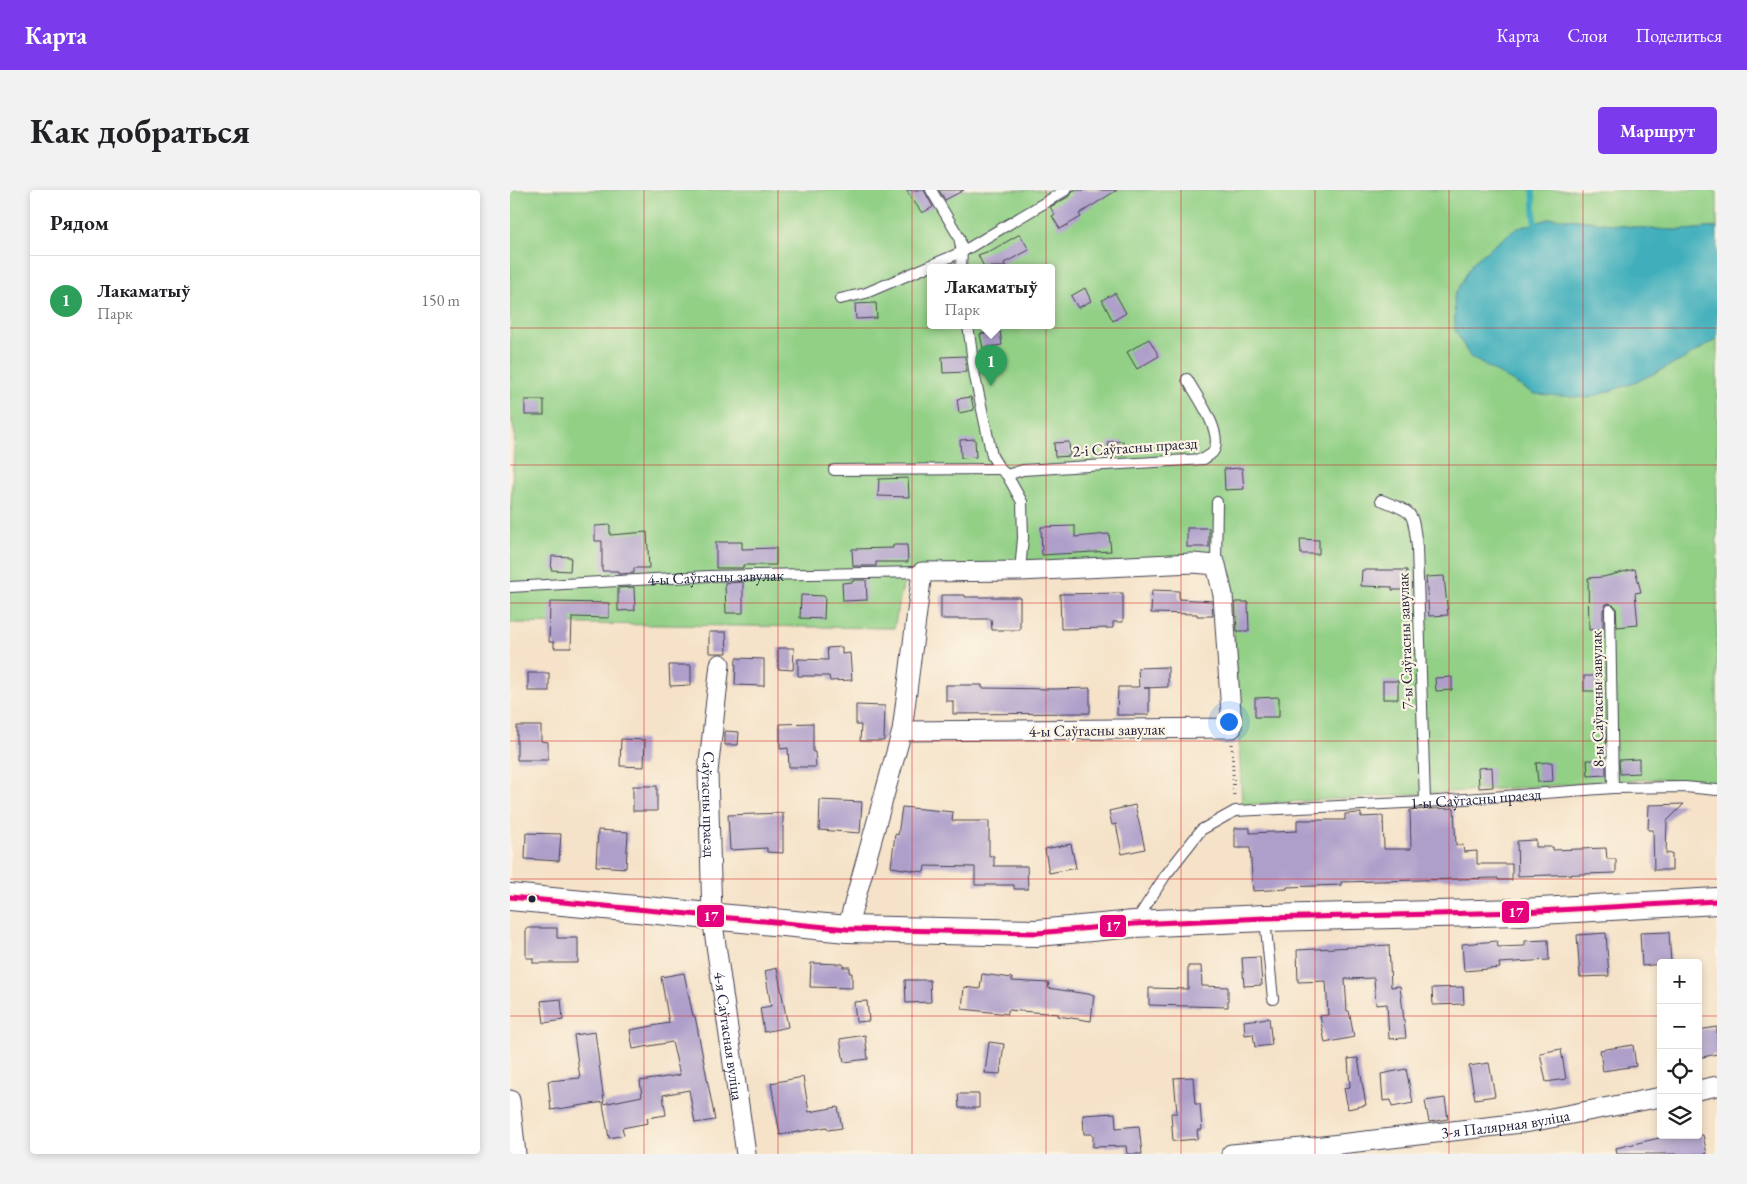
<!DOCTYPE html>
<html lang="ru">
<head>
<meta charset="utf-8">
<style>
  :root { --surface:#fff; --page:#f2f2f2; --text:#202124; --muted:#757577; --line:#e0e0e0; --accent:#7c3aed }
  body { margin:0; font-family:"EB Garamond",serif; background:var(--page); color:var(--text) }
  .controls { position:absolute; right:15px; bottom:15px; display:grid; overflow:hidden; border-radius:5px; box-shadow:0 2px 8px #0003 }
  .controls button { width:45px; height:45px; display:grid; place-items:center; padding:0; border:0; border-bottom:1px solid var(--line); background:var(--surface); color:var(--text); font:25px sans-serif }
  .you { position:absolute; left:718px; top:531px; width:18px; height:18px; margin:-12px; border:4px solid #fff; border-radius:50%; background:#1a73e8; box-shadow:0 0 0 8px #1a73e833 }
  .badge { display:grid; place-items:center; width:32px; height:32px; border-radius:50%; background:var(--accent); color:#fff; font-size:16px; font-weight:700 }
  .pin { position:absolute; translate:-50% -41px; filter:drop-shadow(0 1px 2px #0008) }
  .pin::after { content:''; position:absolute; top:26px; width:18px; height:15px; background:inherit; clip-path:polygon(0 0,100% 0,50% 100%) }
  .popup { position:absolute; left:417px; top:74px; width:128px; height:65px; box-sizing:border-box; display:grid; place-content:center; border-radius:5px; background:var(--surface); filter:drop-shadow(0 1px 4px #0005); font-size:16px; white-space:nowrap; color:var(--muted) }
  .popup b { font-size:19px; color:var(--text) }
  .popup::after { content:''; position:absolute; left:50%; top:100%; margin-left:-10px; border:10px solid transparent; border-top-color:var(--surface) }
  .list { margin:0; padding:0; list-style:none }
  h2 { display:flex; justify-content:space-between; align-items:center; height:65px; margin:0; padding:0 20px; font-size:21px }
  h2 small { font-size:16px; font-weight:400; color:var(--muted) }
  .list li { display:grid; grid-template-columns:32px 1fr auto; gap:15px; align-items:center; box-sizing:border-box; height:90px; padding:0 20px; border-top:1px solid var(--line) }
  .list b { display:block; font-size:19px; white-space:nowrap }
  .list p { margin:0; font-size:16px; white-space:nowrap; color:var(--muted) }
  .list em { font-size:16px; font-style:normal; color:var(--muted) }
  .icon { flex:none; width:28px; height:28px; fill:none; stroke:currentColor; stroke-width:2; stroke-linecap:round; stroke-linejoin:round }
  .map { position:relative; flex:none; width:1207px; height:964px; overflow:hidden; border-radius:5px }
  header { display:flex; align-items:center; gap:30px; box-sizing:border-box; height:70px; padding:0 25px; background:var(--accent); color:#fff }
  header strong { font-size:24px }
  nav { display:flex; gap:28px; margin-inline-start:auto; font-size:18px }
  .intro { display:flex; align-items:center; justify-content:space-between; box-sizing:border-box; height:120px; padding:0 30px }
  h1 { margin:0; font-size:35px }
  .button { padding:12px 22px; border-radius:5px; background:var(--accent); color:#fff; font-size:18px; font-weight:700 }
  main { display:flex; gap:30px; padding:0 30px }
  aside { flex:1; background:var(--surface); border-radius:5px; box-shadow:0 2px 8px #0003 }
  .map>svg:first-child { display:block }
  .green { fill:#92d086; stroke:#5a7960; fill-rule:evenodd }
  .water { fill:#3fafbb; stroke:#30687b }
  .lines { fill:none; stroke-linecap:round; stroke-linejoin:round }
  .stream { stroke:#3fafbb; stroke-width:5.5 }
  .building { fill:#ae9fca }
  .lane-casing { stroke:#423f50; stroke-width:12 }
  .street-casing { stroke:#423f50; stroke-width:21 }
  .secondary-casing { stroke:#423f50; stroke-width:28 }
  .path { stroke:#423f50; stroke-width:3; stroke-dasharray:1 4; stroke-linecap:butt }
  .lane { stroke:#fff; stroke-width:10 }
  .street { stroke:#fff; stroke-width:19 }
  .secondary { stroke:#fff; stroke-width:26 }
  .bus-1-casing { stroke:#fcf5e5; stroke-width:9 }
  .bus-1 { stroke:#e5007d; stroke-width:5 }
  .grid { fill:none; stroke:#d62828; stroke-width:1; stroke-opacity:0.55 }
  .bus-dot { fill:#22223b; stroke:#fcf5e5; stroke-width:2 }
  .labels { text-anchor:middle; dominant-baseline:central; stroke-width:4.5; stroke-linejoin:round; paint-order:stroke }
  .street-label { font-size:16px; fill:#22223b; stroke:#fcf5e5 }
  .line-badge { stroke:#fcf5e5; stroke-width:2 }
  .badge-label { font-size:14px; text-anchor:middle; font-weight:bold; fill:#fff }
</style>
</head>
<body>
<header>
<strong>Карта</strong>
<nav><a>Карта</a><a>Слои</a><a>Поделиться</a></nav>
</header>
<div class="intro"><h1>Как добраться</h1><a class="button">Маршрут</a></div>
<main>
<aside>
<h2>Рядом<small></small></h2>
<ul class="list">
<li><span class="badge" style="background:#2e9e5b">1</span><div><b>Лакаматыў</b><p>Парк</p></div><em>150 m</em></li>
</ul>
</aside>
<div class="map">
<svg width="1207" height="964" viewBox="0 0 1207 964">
  <rect width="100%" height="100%" fill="#fcf5e5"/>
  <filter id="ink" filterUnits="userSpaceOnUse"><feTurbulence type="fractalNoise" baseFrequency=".02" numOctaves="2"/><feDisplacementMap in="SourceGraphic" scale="10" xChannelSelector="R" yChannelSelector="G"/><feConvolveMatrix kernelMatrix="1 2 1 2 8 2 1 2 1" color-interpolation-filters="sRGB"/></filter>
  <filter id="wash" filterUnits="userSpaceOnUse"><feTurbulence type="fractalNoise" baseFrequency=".0096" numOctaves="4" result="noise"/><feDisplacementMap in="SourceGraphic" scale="20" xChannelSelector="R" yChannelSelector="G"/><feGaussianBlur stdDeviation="1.12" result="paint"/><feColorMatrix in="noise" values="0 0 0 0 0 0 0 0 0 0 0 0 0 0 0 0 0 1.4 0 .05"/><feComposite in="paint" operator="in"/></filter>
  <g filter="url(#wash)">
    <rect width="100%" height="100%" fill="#f5e2c8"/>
    <path class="green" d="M0,0H1207V37C1194,38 1181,40 1169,40C1126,40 1085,30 1042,28L1124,193L1172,170L1207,149V594L1147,589L732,615L721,380L697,368L396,381L384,438L0,433V330L5,244L0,223ZM421,77H541V135H421Z"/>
    <path class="water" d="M1042,28C1085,30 1126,40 1169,40C1181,40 1194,38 1207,37V149L1172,170L1124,193L1079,208L1024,204L960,167L945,140L944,106L963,72L1005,39Z"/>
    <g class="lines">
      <polyline class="stream" points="1023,0 1025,33"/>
    </g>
    <g id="blocks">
      <g class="building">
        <polygon points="396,0 414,0 423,17 412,23"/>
        <polygon points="429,0 454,0 435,10"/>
        <polygon points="563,0 607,0 569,24 571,27 550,39 542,26 545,25 540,17 560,6"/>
        <polygon points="510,44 519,60 494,73 496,77 474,77 468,65 482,60"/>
        <polygon points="575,98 581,111 568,118 561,106"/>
        <polygon points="605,103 616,123 603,131 592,110"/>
        <polygon points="366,113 367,128 346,129 345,114"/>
        <polygon points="490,141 492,155 473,158 470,144"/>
        <polygon points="639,149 649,166 627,179 617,162"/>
        <polygon points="455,166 456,182 433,183 432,167"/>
        <polygon points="461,207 464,220 449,223 447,209"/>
        <rect x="15" y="210" width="19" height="15"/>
        <polygon points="465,249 466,267 451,268 450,250"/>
        <polygon points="613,251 615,265 600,266 598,252"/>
        <polygon points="559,252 560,266 545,267 544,253"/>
        <polygon points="732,278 734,299 715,300 714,279"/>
        <polygon points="398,288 399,307 368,306 369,289"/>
        <polygon points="100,335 100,345 137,342 139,378 124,378 124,383 108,384 108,381 92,381 92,351 85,351 85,336"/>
        <polygon points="565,336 565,347 599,344 601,361 532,365 531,337"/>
        <rect x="677" y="338" width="22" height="19"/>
        <polygon points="790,349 809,350 809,364 791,364"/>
        <polygon points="206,352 232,352 232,359 266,358 266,375 233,375 233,378 206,378"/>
        <polygon points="383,355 397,355 398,372 366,372 366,376 343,376 342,359 383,358"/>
        <polygon points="42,366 61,367 60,381 41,380"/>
        <polygon points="1125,379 1131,402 1125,403 1128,435 1107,437 1106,417 1099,413 1096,414 1093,420 1093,439 1079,440 1078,388 1093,387"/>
        <polygon points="852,380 897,380 897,400 882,400 882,397 851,396"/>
        <polygon points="934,386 938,425 919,426 916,387"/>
        <polygon points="343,390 356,390 357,410 333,411 332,393 343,392"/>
        <polygon points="233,392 233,423 216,423 215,393"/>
        <polygon points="124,397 125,420 108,421 108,398"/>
        <polygon points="642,400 669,401 669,409 702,411 703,426 687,426 687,424 641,423"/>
        <polygon points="613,403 613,432 603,432 603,438 551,439 550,404"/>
        <polygon points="291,405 315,406 314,429 290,428"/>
        <polygon points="431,405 455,405 455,407 510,407 510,440 482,440 481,429 431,429"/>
        <polygon points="40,412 99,413 99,428 62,427 61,458 44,458 44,452 39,452"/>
        <polygon points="725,412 738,412 739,441 727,441"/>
        <polygon points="199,442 216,442 217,463 199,463"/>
        <polygon points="332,457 332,464 340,463 342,490 320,491 319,486 288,486 288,469 318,470 317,458"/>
        <polygon points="268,458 284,458 283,480 268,479"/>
        <polygon points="226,468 254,469 254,496 225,495"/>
        <polygon points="159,475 181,475 181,495 160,496"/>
        <polygon points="658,477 658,497 634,498 639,498 639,525 607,525 608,497 629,497 628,478"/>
        <rect x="18" y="483" width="21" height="18"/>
        <rect x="1074" y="486" width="13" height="15"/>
        <polygon points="942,487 942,500 926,501 925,488"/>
        <rect x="873" y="491" width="15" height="18"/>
        <polygon points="436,495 472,495 472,498 545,499 580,498 580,523 443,524 443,511 436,511"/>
        <polygon points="769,507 769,527 745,527 745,508"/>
        <polygon points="346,515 375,516 374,551 350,551 351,535 346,535"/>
        <polygon points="303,533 303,562 305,562 306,577 279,577 278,558 270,559 270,534"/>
        <polygon points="7,536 31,536 31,551 38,552 38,570 7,570"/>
        <polygon points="215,541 229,542 228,555 215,555"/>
        <polygon points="111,549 135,550 134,577 110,576"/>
        <polygon points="1129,569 1129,583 1110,584 1109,570"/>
        <polygon points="1077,570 1096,570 1096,585 1078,586"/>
        <polygon points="1042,572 1043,591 1028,592 1026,573"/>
        <polygon points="982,577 983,597 969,598 968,578"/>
        <rect x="123" y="596" width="24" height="25"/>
        <polygon points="310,610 352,612 350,643 309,640"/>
        <polygon points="1174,614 1157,631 1156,664 1162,663 1162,680 1144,680 1143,640 1138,640 1139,615"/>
        <polygon points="625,615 635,659 612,664 606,634 602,635 599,621"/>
        <polygon points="392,617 443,622 442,631 479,631 479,666 484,666 484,676 517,676 518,699 504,699 504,695 465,695 465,677 415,676 414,682 381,677 385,644 388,645"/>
        <polygon points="944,618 946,655 953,655 954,662 967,661 967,674 1002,674 1002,690 988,690 988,688 831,692 831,695 777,697 777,699 743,701 740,658 725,658 725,638 740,638 740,643 787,641 787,630 835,630 835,624 851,623 851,627 873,626 874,659 901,659 900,620"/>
        <polygon points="273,623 273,663 257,662 257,658 220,660 218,625"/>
        <polygon points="88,640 118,642 116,678 86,676"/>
        <polygon points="16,643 51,644 49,671 15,669"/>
        <polygon points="1026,650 1026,657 1043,657 1043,660 1096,658 1097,669 1106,669 1106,683 1008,686 1007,651"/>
        <polygon points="561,654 566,678 539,683 535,659"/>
        <polygon points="16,738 47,738 47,748 68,748 68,773 23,773 23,768 16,768"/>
        <polygon points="1159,742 1161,773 1132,776 1130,743"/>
        <polygon points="1096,743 1099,786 1070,787 1067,745"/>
        <polygon points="1038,750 1039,770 989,773 990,778 954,781 952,754 987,751 988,757 1015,756 1015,751"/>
        <polygon points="879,755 881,797 890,796 896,848 879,849 877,814 866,815 864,788 835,789 837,821 839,821 844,847 815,853 810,826 818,825 816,791 788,792 787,760"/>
        <polygon points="750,767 752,795 734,796 732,768"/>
        <polygon points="301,773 333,774 333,777 340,777 339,783 342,783 342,798 300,797"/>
        <polygon points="678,776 691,776 692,796 718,797 718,817 639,815 639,798 678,799"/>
        <polygon points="267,778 278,837 254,842 250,818 261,816 255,781"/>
        <polygon points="174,783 183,826 185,826 205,930 185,933 179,900 153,905 156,925 137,928 138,933 112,938 114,945 99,948 93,914 132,906 130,891 170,885 162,852 123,859 120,840 159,833 151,787"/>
        <polygon points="472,784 502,788 502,791 539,793 538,798 584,805 581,831 548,826 549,824 498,820 498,824 452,819 454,797 470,799"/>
        <polygon points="395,790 420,790 421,812 396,813"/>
        <polygon points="953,797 954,814 923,815 922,798"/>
        <polygon points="51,809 53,830 34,833 31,811"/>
        <polygon points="357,811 359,831 346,832 344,812"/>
        <polygon points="759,828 762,855 745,857 743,844 735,845 734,831"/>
        <polygon points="1207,837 1207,864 1188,868 1188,840"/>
        <polygon points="85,842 94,912 41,920 38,891 70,888 64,845"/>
        <polygon points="355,845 358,869 334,872 330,849"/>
        <polygon points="479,852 494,854 490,884 475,883"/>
        <polygon points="1123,855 1126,876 1093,881 1090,860"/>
        <polygon points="1051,859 1056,889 1036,892 1030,863"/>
        <polygon points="848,868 856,915 838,919 834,898 840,897 838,869"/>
        <polygon points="979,873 985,906 965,909 959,876"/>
        <polygon points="896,879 903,913 882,917 881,910 873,911 871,884"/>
        <polygon points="293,887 299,922 328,917 332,938 318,940 317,937 270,945 261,893"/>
        <polygon points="683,887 685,914 690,914 692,940 687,940 688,949 663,951 661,923 667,923 664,888"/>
        <polygon points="448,904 469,904 469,918 449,918"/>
        <polygon points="935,908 938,929 919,932 915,911"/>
        <polygon points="605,923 606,938 629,936 632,964 617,964 616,956 583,957 583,944 574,944 573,925"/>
        <polygon points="1162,945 1193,945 1197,964 1107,964 1106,958"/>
      </g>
    </g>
  </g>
  <g filter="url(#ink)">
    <use href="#blocks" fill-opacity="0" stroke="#423f50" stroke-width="1"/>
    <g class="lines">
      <defs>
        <g id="lane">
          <polyline points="421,0 449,47 452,62 451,77"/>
          <polyline points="330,109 356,103 452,62 556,0"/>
          <polyline points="458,135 465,187 482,266 490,279 497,285 512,312 513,348 510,381"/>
          <polyline points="324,280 490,279"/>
          <path d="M497,285L513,280L694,269C696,267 701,265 703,262C715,244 686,205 677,189"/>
          <path d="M871,310C906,324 902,320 907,357L915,612"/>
          <polyline points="706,375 707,312"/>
          <path id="s1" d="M0,397L199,386L412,382"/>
          <polyline points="1100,420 1103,598"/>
          <polyline points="755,729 763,809"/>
          <path id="s2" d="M626,731L655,686L691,640L725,621L915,612L1103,598L1175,597L1207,600"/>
        </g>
        <g id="street">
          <path id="s3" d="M210,474L198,582L202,727L236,964"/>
          <polyline points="337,739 392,541 412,382 510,381 683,373 706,375 713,405 722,538 392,541"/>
          <polyline points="1188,900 1207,896"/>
          <polyline points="0,910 6,964"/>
          <path id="s4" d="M721,964L804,957L1020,932L1151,907"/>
        </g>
        <polyline id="secondary" points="0,707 337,739 527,743 624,734 755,728 1012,722 1207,711"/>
      </defs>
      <use href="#lane" class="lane-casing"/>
      <use href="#street" class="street-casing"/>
      <use href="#secondary" class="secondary-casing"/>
      <polyline class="path" points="722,554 724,608"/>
      <use href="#lane" class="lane"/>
      <use href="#street" class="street"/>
      <use href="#secondary" class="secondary"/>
      <defs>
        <polyline id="bus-1" points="0,707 337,739 527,743 624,734 755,728 1012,722 1207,711"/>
      </defs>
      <use href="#bus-1" class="bus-1-casing"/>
      <use href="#bus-1" class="bus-1"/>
    </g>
  </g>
  <path class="grid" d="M134,0V964M268,0V964M402,0V964M536,0V964M671,0V964M805,0V964M939,0V964M1073,0V964M0,138H1207M0,275H1207M0,413H1207M0,551H1207M0,689H1207M0,826H1151M1188,826H1207"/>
  <circle class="bus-dot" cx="22" cy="709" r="4.5"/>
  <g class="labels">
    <g class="street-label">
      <text transform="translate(625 257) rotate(-4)">2-і Саўгасны праезд</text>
      <text stroke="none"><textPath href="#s1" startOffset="206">4-ы Саўгасны завулак</textPath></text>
      <text transform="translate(895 451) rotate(-92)">7-ы Саўгасны завулак</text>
      <text transform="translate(1087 509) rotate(-91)">8-ы Саўгасны завулак</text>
      <text transform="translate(587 540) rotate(-1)">4-ы Саўгасны завулак</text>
      <text stroke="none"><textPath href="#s2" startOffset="392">1-ы Саўгасны праезд</textPath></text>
      <text stroke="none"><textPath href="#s3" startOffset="141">Саўгасны праезд</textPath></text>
      <text stroke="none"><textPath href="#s3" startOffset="374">4-я Саўгасная вуліца</textPath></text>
      <text stroke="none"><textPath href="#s4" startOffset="276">3-я Палярная вуліца</textPath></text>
    </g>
  </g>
  <g class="line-badge">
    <rect x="991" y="710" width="29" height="24" rx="5" fill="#e5007d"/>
    <rect x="186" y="714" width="29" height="24" rx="5" fill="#e5007d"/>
    <rect x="589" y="724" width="28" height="24" rx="5" fill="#e5007d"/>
  </g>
  <g class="badge-label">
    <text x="1006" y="727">17</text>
    <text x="201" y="731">17</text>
    <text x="603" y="741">17</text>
  </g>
</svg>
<div class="controls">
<button>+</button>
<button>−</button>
<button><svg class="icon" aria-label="locate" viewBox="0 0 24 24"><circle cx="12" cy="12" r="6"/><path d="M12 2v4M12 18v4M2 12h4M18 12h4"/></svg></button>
<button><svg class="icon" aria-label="layers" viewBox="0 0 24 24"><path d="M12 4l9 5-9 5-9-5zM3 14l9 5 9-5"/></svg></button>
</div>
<div class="you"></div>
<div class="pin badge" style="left:481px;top:196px;background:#2e9e5b">1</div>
<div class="popup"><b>Лакаматыў</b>Парк</div>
</div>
</main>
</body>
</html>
